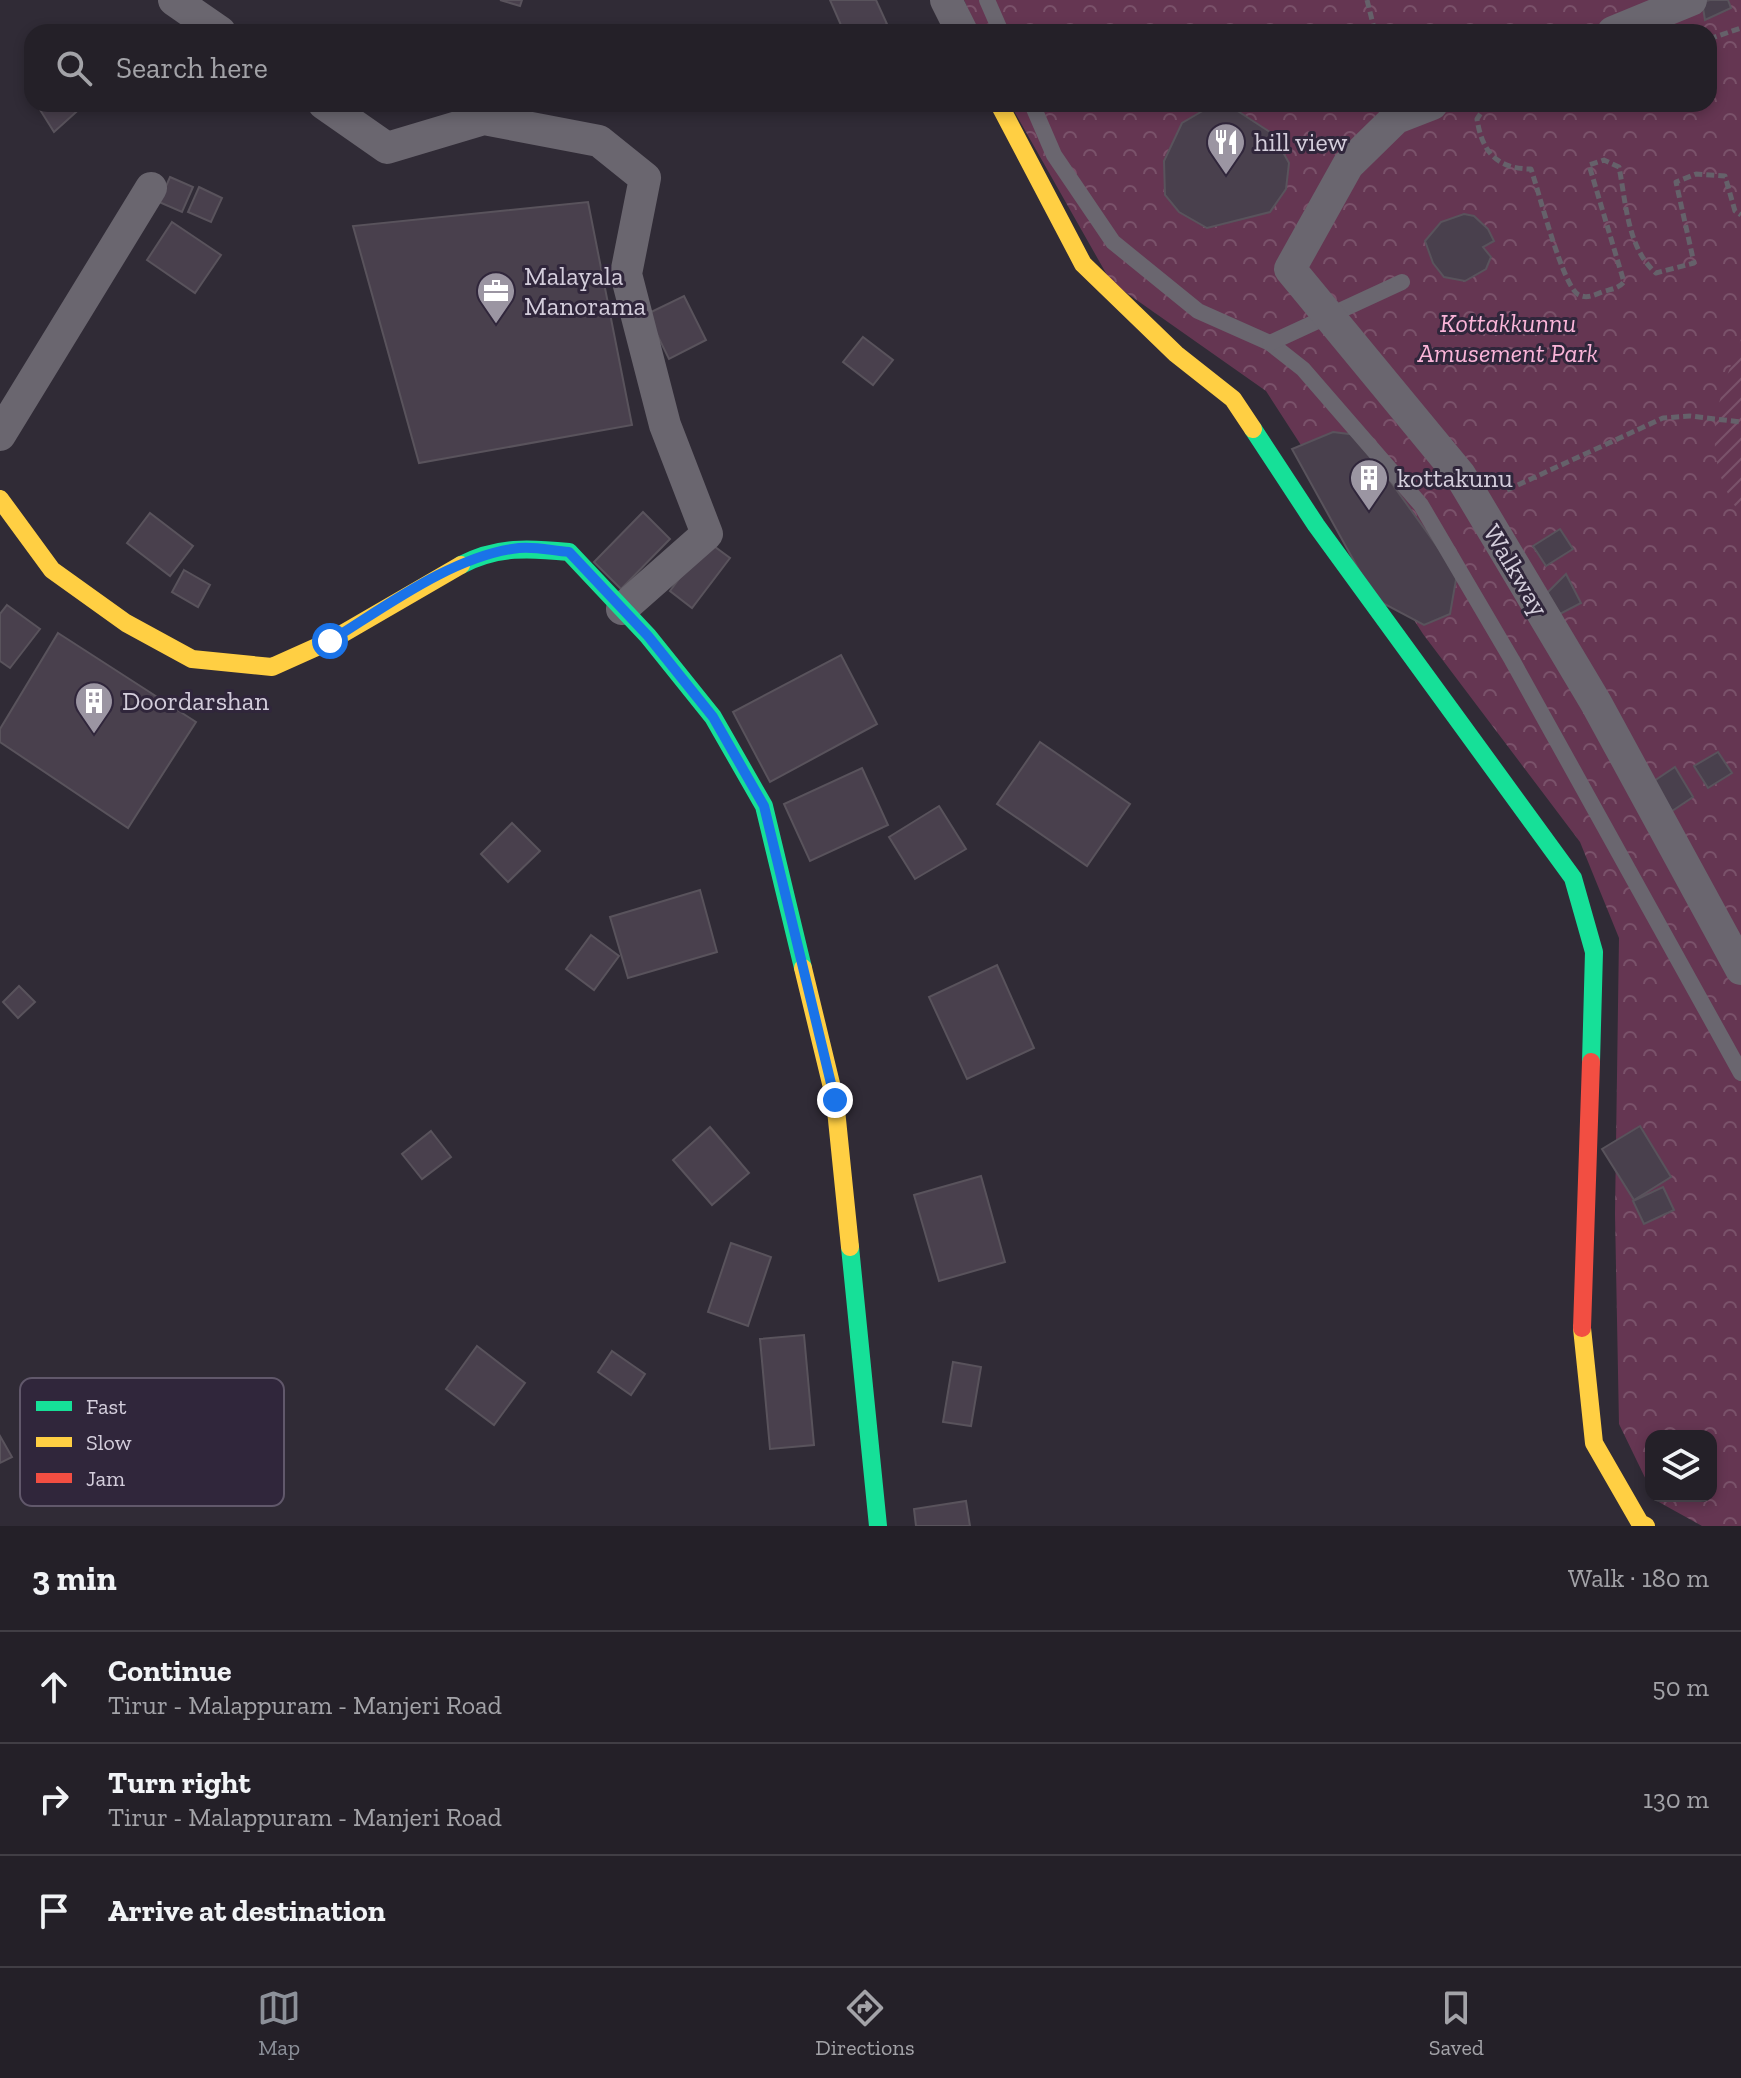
<!DOCTYPE html>
<html lang="en">
<head>
<meta charset="utf-8">
<style>
  :root { --surface:#242028; --page:#2c2830; --text:#f1f3f6; --muted:#a3a3a8; --line:#413e45; --accent:#8c9099 }
  body { margin:0; font-family:"Zilla Slab",serif; background:var(--page); color:var(--text) }
  .controls { position:absolute; right:24px; bottom:24px; display:grid; overflow:hidden; border-radius:16px; box-shadow:0 4px 12px #0003 }
  .controls button { width:72px; height:72px; display:grid; place-items:center; padding:0; border:0; border-bottom:2px solid var(--line); background:var(--surface); color:var(--text); font:40px sans-serif }
  .stop { position:absolute; width:24px; height:24px; margin:-18px; border:6px solid #1a73e8; border-radius:50%; background:#fff }
  .stop.end { background:#1a73e8; border-color:#fff; box-shadow:0 2px 8px #0008 }
  .list { margin:0; padding:0; list-style:none }
  h2 { display:flex; justify-content:space-between; align-items:center; height:104px; margin:0; padding:0 32px; font-size:34px }
  h2 small { font-size:26px; font-weight:400; color:var(--muted) }
  .list li { display:grid; grid-template-columns:52px 1fr auto; gap:24px; align-items:center; box-sizing:border-box; height:112px; padding:0 32px; border-top:2px solid var(--line) }
  .list b { display:block; font-size:30px; white-space:nowrap }
  .list p { margin:0; font-size:26px; white-space:nowrap; color:var(--muted) }
  .list em { font-size:26px; font-style:normal; color:var(--muted) }
  .icon { flex:none; width:44px; height:44px; fill:none; stroke:currentColor; stroke-width:2; stroke-linecap:round; stroke-linejoin:round }
  .map { position:relative; flex:none; width:1741px; height:1526px; overflow:hidden }
  .search { position:absolute; background:var(--surface); box-shadow:0 4px 12px #0003; left:24px; right:24px; top:24px; height:88px; display:flex; align-items:center; gap:20px; box-sizing:border-box; padding:0 28px; border-radius:24px; color:var(--muted); font-size:30px }
  .sheet { height:440px; background:var(--surface) }
  nav { display:flex; justify-content:space-around; align-items:center; box-sizing:border-box; height:112px; border-top:2px solid var(--line); background:var(--surface); font-size:22px; color:var(--muted) }
  nav a { display:grid; justify-items:center; gap:4px }
  nav .on { color:var(--accent) }
  .map>svg:first-child { display:block }
  .park { fill:url(#park-crowns) }
  .garden { fill:url(#garden-furrows) }
  .building { fill:#49404d; stroke:#59535c; stroke-width:2 }
  .lines { fill:none; stroke-linecap:round; stroke-linejoin:round }
  .path { stroke:#65616a; stroke-width:5; stroke-dasharray:8 4; stroke-linecap:butt }
  .lane { stroke:#6a666f; stroke-width:16 }
  .street { stroke:#6a666f; stroke-width:32 }
  .fast { stroke:#16e098; stroke-width:18 }
  .slow { stroke:#ffcf43; stroke-width:18 }
  .jam { stroke:#f24e42; stroke-width:18 }
  .route { stroke:#1a73e8; stroke-width:10 }
  .labels { text-anchor:middle; dominant-baseline:central; stroke-width:6; stroke-linejoin:round; paint-order:stroke }
  .poi-label { font-size:26px; fill:#d4cedc; stroke:#30263b; text-anchor:start }
  .park-label { font-size:26px; font-style:italic; fill:#fbb5d9; stroke:#30263b }
  .street-label { font-size:26px; fill:#d4cedc; stroke:#30263b }
  .key { fill:#30263b; stroke:#61586b; stroke-width:2 }
  .key-label { font-size:22px; fill:#d4cedc }
</style>
</head>
<body>
<div class="map">
<svg width="1741" height="1526" viewBox="0 0 1741 1526">
  <defs>
    <pattern id="park-crowns" width="20" height="18" patternUnits="userSpaceOnUse" patternTransform="scale(2)"><rect width="20" height="18" fill="#653652"/><path d="M2 6a3 3 0 1 1 6 0M12 15a3 3 0 1 1 6 0" fill="none" stroke="#7a526a"/></pattern>
    <pattern id="garden-furrows" width="10" height="10" patternUnits="userSpaceOnUse" patternTransform="scale(2)"><rect width="10" height="10" fill="#653652"/><path d="M-1 1l2-2M0 10L10 0M9 11l2-2" fill="none" stroke="#7a526a"/></pattern>
  </defs>
  <rect width="100%" height="100%" fill="#302b36"/>
  <polygon class="park" points="964,0 1741,0 1741,1526 1702,1526 1657,1501 1654,1496 1711,1496 1711,1436 1651,1436 1651,1490 1619,1424 1615,1214 1619,938 1580,842 1423,634 1266,391 1111,282 1010,104 1709,104 1709,32 978,32"/>
  <path class="garden" d="M1741,339V515C1697,454 1716,402 1741,339Z"/>
  <g class="building">
    <polygon points="500,0 522,0 520,6"/>
    <polygon points="830,0 876,0 887,24 870,32 844,32"/>
    <polygon points="1710,0 1728,0 1731,8 1705,20 1702,2"/>
    <polygon points="85,104 54,132 37,105 38,104"/>
    <polygon points="1206,109 1236,110 1273,134 1289,163 1286,189 1270,212 1207,228 1179,212 1165,195 1164,161 1182,123"/>
    <polygon points="170,177 193,187 182,212 159,202"/>
    <polygon points="199,187 222,198 211,222 188,212"/>
    <polygon points="588,202 632,425 419,463 353,226"/>
    <polygon points="1464,214 1474,216 1488,229 1494,241 1483,247 1491,257 1486,269 1465,281 1444,277 1433,263 1425,241 1441,222"/>
    <polygon points="172,222 221,255 195,293 147,260"/>
    <polygon points="684,296 706,340 669,359 647,314"/>
    <polygon points="863,337 893,360 873,385 843,362"/>
    <polygon points="1333,432 1357,435 1457,574 1450,614 1424,625 1375,599 1292,449"/>
    <polygon points="643,512 670,539 621,589 594,562"/>
    <polygon points="150,513 193,546 170,576 127,543"/>
    <polygon points="1560,529 1573,549 1546,566 1533,546"/>
    <polygon points="707,541 730,558 692,608 670,591"/>
    <polygon points="184,570 210,585 198,607 172,592"/>
    <polygon points="1566,574 1581,603 1558,615 1545,595"/>
    <polygon points="7,605 40,629 10,668 0,661 0,614"/>
    <polygon points="58,633 196,722 128,828 0,742 0,729"/>
    <polygon points="841,655 877,724 770,782 733,712"/>
    <polygon points="1040,742 1130,804 1087,866 997,804"/>
    <polygon points="1718,752 1732,773 1708,788 1694,766"/>
    <polygon points="1675,767 1693,797 1672,811 1654,781"/>
    <polygon points="862,768 888,825 810,861 784,804"/>
    <polygon points="939,806 966,849 915,879 889,837"/>
    <polygon points="512,823 540,851 508,882 481,854"/>
    <polygon points="700,890 717,952 628,978 610,917"/>
    <polygon points="591,935 619,956 594,990 566,969"/>
    <polygon points="997,965 1034,1048 967,1079 929,997"/>
    <polygon points="19,986 35,1002 18,1018 3,1002"/>
    <polygon points="1640,1126 1671,1177 1634,1200 1602,1149"/>
    <polygon points="710,1127 749,1173 712,1205 673,1160"/>
    <polygon points="431,1131 451,1157 422,1179 402,1154"/>
    <polygon points="981,1176 1005,1262 939,1281 914,1195"/>
    <polygon points="1663,1187 1674,1210 1644,1224 1633,1201"/>
    <polygon points="731,1243 771,1257 748,1326 708,1312"/>
    <polygon points="804,1335 814,1445 770,1449 760,1339"/>
    <polygon points="477,1346 525,1383 494,1425 446,1389"/>
    <polygon points="612,1351 645,1374 631,1395 598,1372"/>
    <polygon points="953,1362 981,1367 971,1426 943,1422"/>
    <polygon points="0,1436 12,1457 0,1463"/>
    <polygon points="966,1501 970,1526 916,1526 914,1509"/>
  </g>
  <g class="lines">
    <g class="path">
      <polyline points="1367,0 1375,32"/>
      <polyline points="1709,39 1741,28"/>
      <path d="M1487,104L1477,119C1482,152 1497,169 1531,169C1539,192 1563,288 1579,295C1587,299 1594,295 1602,292C1611,289 1618,289 1624,282L1589,165L1604,160L1619,167C1626,202 1627,248 1656,273L1694,263L1676,182L1696,174L1725,176L1735,211L1741,215"/>
      <polyline points="1507,490 1663,418 1690,416 1741,422"/>
    </g>
    <g class="lane">
      <polyline points="987,0 1001,32"/>
      <polyline points="1032,104 1054,155 1113,242 1198,311 1270,343 1303,369 1421,505 1512,660 1741,1073"/>
      <polyline points="1270,343 1402,282"/>
    </g>
    <g class="street">
      <polyline points="174,0 220,32"/>
      <polyline points="946,0 962,32"/>
      <polyline points="1613,32 1691,0"/>
      <polyline points="324,104 387,148 484,119 599,141 645,178 626,274 665,425 707,534 622,609"/>
      <polyline points="1432,104 1396,118 1348,165 1290,269 1460,475 1596,703 1741,969"/>
      <polyline points="0,435 151,188"/>
    </g>
    <g class="fast">
      <polyline points="1253,429 1316,525 1573,878 1594,952 1591,1062"/>
      <path d="M461,565C497,546 530,548 569,552L648,636L713,717L764,806L803,968"/>
      <polyline points="850,1247 878,1526"/>
    </g>
    <g class="slow">
      <polyline points="999,104 1083,264 1176,354 1233,399 1253,429"/>
      <polyline points="0,499 52,570 126,623 192,659 272,667 330,641 461,565"/>
      <polyline points="803,968 835,1100 850,1247"/>
      <polyline points="1582,1328 1594,1443 1640,1523 1646,1526"/>
    </g>
    <polyline class="jam" points="1582,1328 1591,1062"/>
  </g>
  <g class="lines">
    <path class="route" d="M330,641C385,607 454,555 519,548C535,546 553,551 569,552L648,636L713,717L764,806L835,1100"/>
  </g>
  <defs>
    <symbol id="restaurant-pin" viewBox="-11 -11 22 30"><path d="M0 17L-7.5 6A9.5 9.5 0 1 1 7.5 6Z" fill="#9b95a2" stroke="#30263b"/><path d="M-5-6h1v4h1v-4h1v4h1v-4h1v5L-1.5 .5V6h-2V.5L-5-1ZM5-6V6H3V1.5H1.5Q1.5-4 5-6Z" fill="#fff"/></symbol>
    <symbol id="office-pin" viewBox="-11 -11 22 30"><path d="M0 17L-7.5 6A9.5 9.5 0 1 1 7.5 6Z" fill="#9b95a2" stroke="#30263b"/><path d="M-6-3h4V-5.5h4V-3h4V5H-6ZM-1-4.5V-3h2v-1.5ZM-6 0V1H6V0Z" fill="#fff"/></symbol>
    <symbol id="building-pin" viewBox="-11 -11 22 30"><path d="M0 17L-7.5 6A9.5 9.5 0 1 1 7.5 6Z" fill="#9b95a2" stroke="#30263b"/><path d="M-4-6H4V6H1V3H-1V6H-4ZM-2.5-4.3h1.7v1.8h-1.7ZM.8-4.3h1.7v1.8H.8ZM-2.5-1h1.7V.8h-1.7ZM.8-1h1.7V.8H.8Z" fill="#fff"/></symbol>
  </defs>
  <g fill-rule="evenodd">
    <use href="#restaurant-pin" x="1204" y="120" width="44" height="60"/>
    <use href="#office-pin" x="474" y="269" width="44" height="60"/>
    <use href="#building-pin" x="1347" y="456" width="44" height="60"/>
    <use href="#building-pin" x="72" y="679" width="44" height="60"/>
  </g>
  <g class="labels">
    <g class="poi-label">
      <text x="1254" y="142">hill view</text>
      <text x="524" y="276">Malayala<tspan x="524" dy="30">Manorama</tspan></text>
      <text x="1397" y="478">kottakunu</text>
      <text x="122" y="701">Doordarshan</text>
    </g>
    <g class="park-label">
      <text x="1508" y="323">Kottakkunnu<tspan x="1508" dy="30">Amusement Park</tspan></text>
    </g>
    <g class="street-label">
      <text transform="translate(1516 570) rotate(59)">Walkway</text>
    </g>
  </g>
  <rect x="20" y="1378" width="264" height="128" rx="12" class="key"/>
  <rect x="36" y="1401" width="36" height="10" fill="#16e098"/>
  <rect x="36" y="1437" width="36" height="10" fill="#ffcf43"/>
  <rect x="36" y="1473" width="36" height="10" fill="#f24e42"/>
  <g class="key-label">
    <text x="86" y="1414">Fast</text>
    <text x="86" y="1450">Slow</text>
    <text x="86" y="1486">Jam</text>
  </g>
</svg>
<div class="controls">
<button><svg class="icon" aria-label="layers" viewBox="0 0 24 24"><path d="M12 4l9 5-9 5-9-5zM3 14l9 5 9-5"/></svg></button>
</div>
<div class="stop" style="left:330px;top:641px"></div>
<div class="stop end" style="left:835px;top:1100px"></div>
<div class="search"><svg class="icon" aria-label="search" viewBox="0 0 24 24"><circle cx="10" cy="10" r="6"/><path d="M15 15l6 6"/></svg>Search here</div>
</div>
<section class="sheet">
<h2>3 min<small>Walk · 180 m</small></h2>
<ul class="list">
<li><svg class="icon" aria-label="ahead" viewBox="0 0 24 24"><path d="M12 20V5M6 11l6-6 6 6"/></svg><div><b>Continue</b><p>Tirur - Malappuram - Manjeri Road</p></div><em>50 m</em></li>
<li><svg class="icon" aria-label="right" viewBox="0 0 24 24"><path d="M7 20v-9h11M14 6l5 5-5 5"/></svg><div><b>Turn right</b><p>Tirur - Malappuram - Manjeri Road</p></div><em>130 m</em></li>
<li><svg class="icon" aria-label="arrive" viewBox="0 0 24 24"><path d="M6 21V4h12l-3 4 3 4H6"/></svg><div><b>Arrive at destination</b></div></li>
</ul>
</section>
<nav>
<a class="on"><svg class="icon" aria-label="map" viewBox="0 0 24 24"><path d="M3 6l6-2 6 2 6-2v14l-6 2-6-2-6 2zM9 4v14M15 6v14"/></svg>Map</a>
<a><svg class="icon" aria-label="directions" viewBox="0 0 24 24"><path d="M12 3l9 9-9 9-9-9zM9 14v-3h6M13 9l2 2-2 2"/></svg>Directions</a>
<a><svg class="icon" aria-label="saved" viewBox="0 0 24 24"><path d="M7 4h10v16l-5-4-5 4z"/></svg>Saved</a>
</nav>
</body>
</html>
